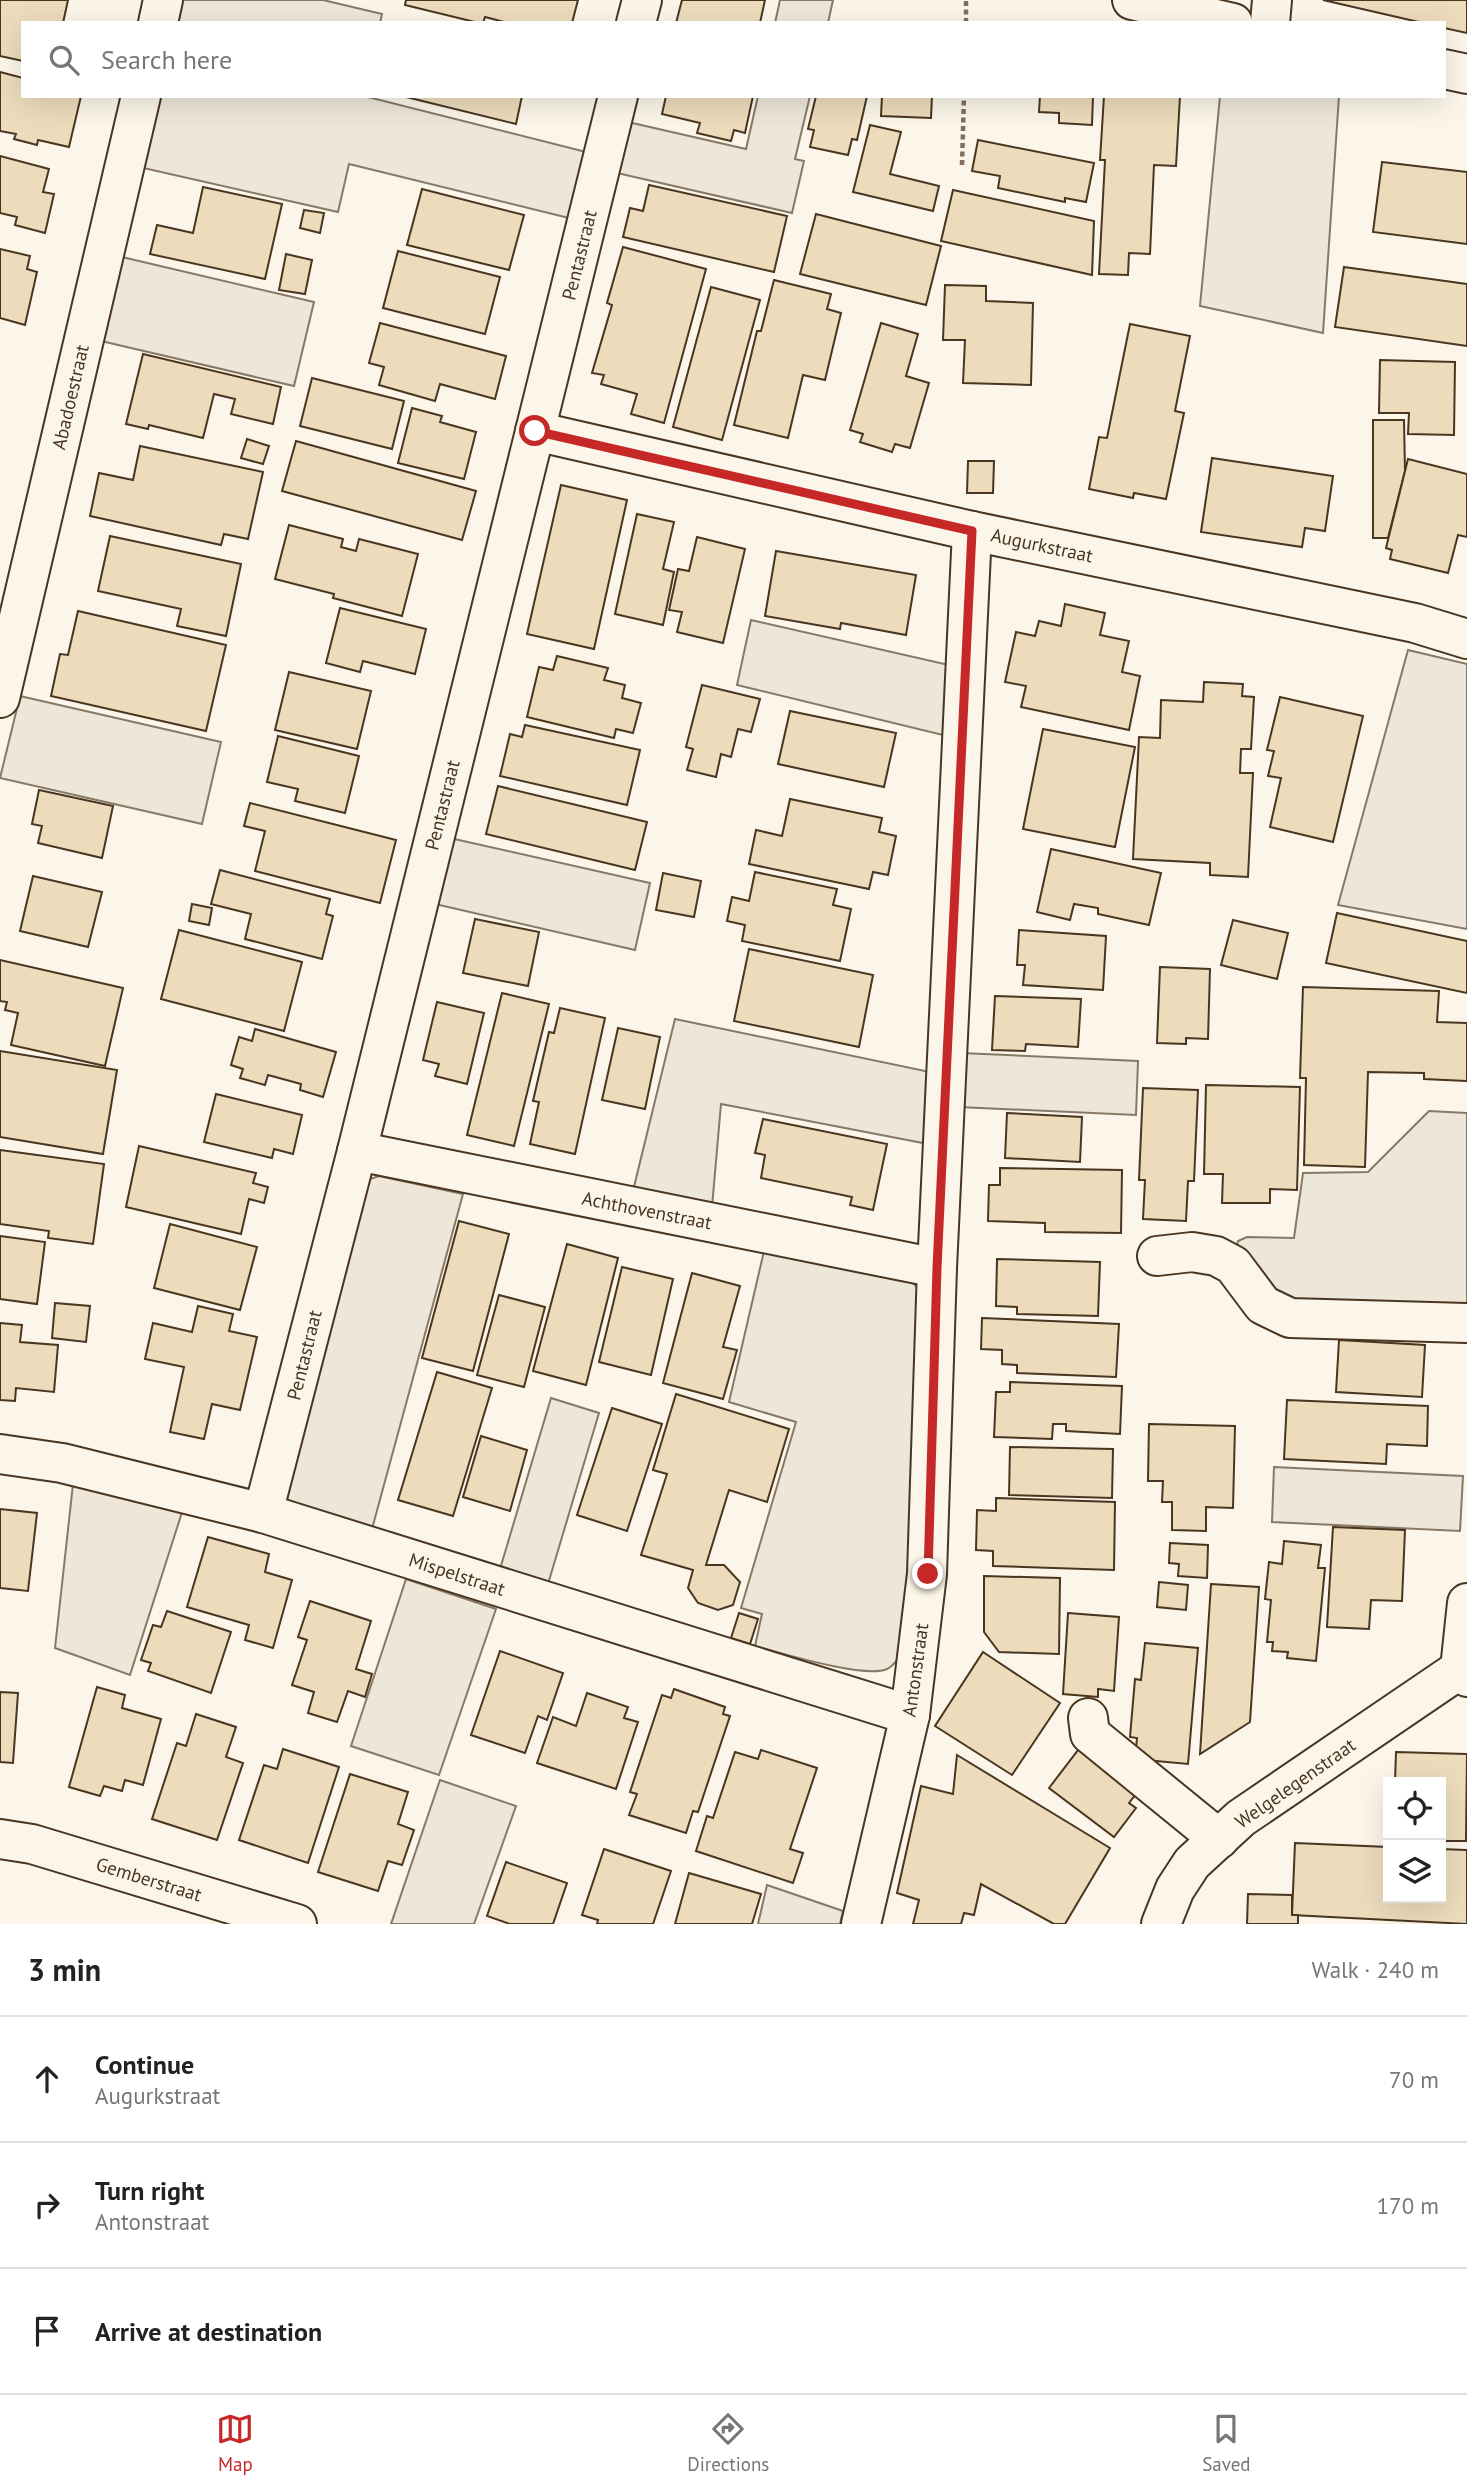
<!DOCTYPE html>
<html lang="en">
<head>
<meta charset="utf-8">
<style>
  :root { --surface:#fff; --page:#f6f6f6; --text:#222; --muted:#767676; --line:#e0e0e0; --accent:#c62828 }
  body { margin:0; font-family:"PT Sans",sans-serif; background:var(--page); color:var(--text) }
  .controls { position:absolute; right:21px; bottom:21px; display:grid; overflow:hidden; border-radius:0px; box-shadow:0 7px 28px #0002 }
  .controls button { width:63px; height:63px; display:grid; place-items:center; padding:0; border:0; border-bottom:2px solid var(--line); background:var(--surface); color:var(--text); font:35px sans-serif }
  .stop { position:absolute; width:21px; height:21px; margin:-16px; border:5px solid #c62828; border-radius:50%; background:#fff }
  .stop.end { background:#c62828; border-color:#fff; box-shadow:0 2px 7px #0008 }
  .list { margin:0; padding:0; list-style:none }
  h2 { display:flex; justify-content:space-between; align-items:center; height:91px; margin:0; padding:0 28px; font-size:30px }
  h2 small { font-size:23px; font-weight:400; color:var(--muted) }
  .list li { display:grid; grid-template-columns:46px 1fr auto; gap:21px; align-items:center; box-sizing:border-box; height:126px; padding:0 28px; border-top:2px solid var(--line) }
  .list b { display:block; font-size:26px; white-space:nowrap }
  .list p { margin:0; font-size:23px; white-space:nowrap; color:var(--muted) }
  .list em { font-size:23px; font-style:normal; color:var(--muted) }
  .icon { flex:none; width:38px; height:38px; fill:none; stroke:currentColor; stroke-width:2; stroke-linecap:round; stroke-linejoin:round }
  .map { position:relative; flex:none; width:1467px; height:1924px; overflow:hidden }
  .search { position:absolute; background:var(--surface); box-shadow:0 7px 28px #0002; left:21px; right:21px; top:21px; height:77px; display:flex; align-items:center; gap:18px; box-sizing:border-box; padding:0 24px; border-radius:0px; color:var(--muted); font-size:26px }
  .sheet { height:469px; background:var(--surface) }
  nav { display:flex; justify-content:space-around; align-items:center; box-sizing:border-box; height:98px; border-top:2px solid var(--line); background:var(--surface); font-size:19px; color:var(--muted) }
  nav a { display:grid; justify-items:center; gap:4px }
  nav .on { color:var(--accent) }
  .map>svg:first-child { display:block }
  .green { fill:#ede6d9; stroke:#887966; stroke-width:2 }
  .building { fill:#ecdcbc; stroke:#4a3520; stroke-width:2 }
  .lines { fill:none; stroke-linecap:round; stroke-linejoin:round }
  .minor-casing { stroke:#4a3520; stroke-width:42 }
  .path { stroke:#7f6f5c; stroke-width:4.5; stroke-dasharray:5 3.5; stroke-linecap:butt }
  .minor { stroke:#fbf6e9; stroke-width:38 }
  .route { stroke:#c62828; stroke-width:9 }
  .labels { text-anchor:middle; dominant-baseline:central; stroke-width:5; stroke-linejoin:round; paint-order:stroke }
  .street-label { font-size:19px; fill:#4a3520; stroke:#fbf6e9 }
</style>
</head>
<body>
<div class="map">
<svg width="1467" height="1924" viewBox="0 0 1467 1924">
  <rect width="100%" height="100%" fill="#fbf6e9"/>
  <g class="green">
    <polygon points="178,0 323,0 382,14 380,23 173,23"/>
    <polygon points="780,0 833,0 828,23 775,23"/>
    <polygon points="156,96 364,96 590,153 573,219 349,164 338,212 139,167"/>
    <polygon points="758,96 810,96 795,159 804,161 792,213 617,173 628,122 746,149"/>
    <polygon points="1220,96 1339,96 1323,333 1200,306"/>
    <polygon points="122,257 314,302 294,386 101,341"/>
    <polygon points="751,620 949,665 947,736 737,685"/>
    <polygon points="1408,650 1467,664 1467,929 1338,905"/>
    <polygon points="20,696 221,742 202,824 0,778"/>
    <polygon points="450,838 650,883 635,950 435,904"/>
    <polygon points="675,1019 930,1072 928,1144 721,1104 712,1207 632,1195"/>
    <polygon points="961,1053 1138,1061 1136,1115 959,1107"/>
    <polygon points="1429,1111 1467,1113 1467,1305 1288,1305 1236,1250 1238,1241 1247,1237 1294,1238 1303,1173 1368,1172"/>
    <polygon points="379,1176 463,1194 372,1529 285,1502 367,1180"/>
    <path d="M764,1251L910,1280L919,1289L913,1568L899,1658C895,1662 892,1667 887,1669C865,1679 781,1653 755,1646L762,1614L741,1608L796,1422L729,1402Z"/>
    <polygon points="551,1398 599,1413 548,1584 500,1569"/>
    <polygon points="1274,1467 1463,1476 1460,1531 1272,1522"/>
    <polygon points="73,1484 184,1506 130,1675 55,1648"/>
    <polygon points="406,1579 496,1609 439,1775 351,1746"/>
    <polygon points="440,1780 516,1806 474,1924 391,1924"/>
    <polygon points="767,1885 843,1911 840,1924 758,1924"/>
  </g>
  <g class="building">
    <polygon points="0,0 68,0 63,23 23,23 23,61 0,56"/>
    <polygon points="406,0 578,0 572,23 508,23 485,17 483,23 479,23 405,5"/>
    <polygon points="682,0 765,0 760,23 676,23"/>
    <polygon points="1323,0 1467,0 1467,33 1444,28 1444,23 1423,23"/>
    <polygon points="0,72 23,78 23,96 81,96 69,147 38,140 37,145 14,139 16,134 0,131"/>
    <polygon points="402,96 522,96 516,124"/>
    <polygon points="666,96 753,96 745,133 734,130 731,141 697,133 700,123 662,114"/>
    <polygon points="816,96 867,96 857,140 852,139 848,155 810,147 814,130 808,129"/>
    <polygon points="882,96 932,96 931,118 881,116"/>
    <polygon points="1040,96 1093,96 1092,125 1059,123 1059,113 1039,112"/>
    <polygon points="1104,96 1180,96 1176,166 1154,165 1150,254 1129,253 1128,275 1099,274 1105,160 1100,160"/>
    <polygon points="870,125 901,132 890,174 939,186 933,211 853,192"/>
    <polygon points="978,140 1094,163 1086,202 1065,198 1065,202 998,188 1000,176 972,171"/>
    <polygon points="0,156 49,169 43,192 54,194 45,233 15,225 17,217 0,213"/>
    <polygon points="1382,162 1467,172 1467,244 1373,232"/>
    <polygon points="649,185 787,216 774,272 623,237 630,208 643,211"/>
    <polygon points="203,187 282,204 265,279 150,254 157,225 193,233"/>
    <polygon points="422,189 524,215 509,270 407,245"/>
    <polygon points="953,190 1094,221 1092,275 941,241"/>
    <polygon points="304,210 324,213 320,233 300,228"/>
    <polygon points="816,214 941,246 926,305 800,274"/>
    <polygon points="623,247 706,269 664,423 631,414 637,394 601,384 604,375 592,373 612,305 607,303"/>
    <polygon points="0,249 30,256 27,269 37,272 25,325 0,318"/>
    <polygon points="398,251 500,277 485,334 383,308"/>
    <polygon points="286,254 312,260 305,294 279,290"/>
    <polygon points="1344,267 1467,284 1467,346 1335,327"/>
    <polygon points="774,280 831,294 827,309 841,313 825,380 803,375 788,438 734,425 757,331 761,331"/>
    <polygon points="945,285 986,286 986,301 1033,303 1031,385 963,383 965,340 943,340"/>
    <polygon points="711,287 760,300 722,440 673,427"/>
    <polygon points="380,323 506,356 495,399 440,384 435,401 379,385 384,367 369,363"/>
    <polygon points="881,323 918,334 906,376 929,383 910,448 895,444 892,452 860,442 863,434 850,430"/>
    <polygon points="1130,324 1190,336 1175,411 1184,413 1166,499 1134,493 1133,498 1089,489 1099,437 1107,438"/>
    <polygon points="143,354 281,387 273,424 231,414 235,399 214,394 203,438 149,425 148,429 126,424"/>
    <polygon points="1380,360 1455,362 1454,435 1408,434 1409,413 1379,413"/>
    <polygon points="312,378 404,401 392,449 300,426"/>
    <polygon points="412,408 442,416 440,422 476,432 464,479 398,463"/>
    <polygon points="1373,420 1404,420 1405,471 1388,538 1373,538"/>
    <polygon points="247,439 269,446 263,464 241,458"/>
    <polygon points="296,441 476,491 462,540 282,491"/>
    <polygon points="140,446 263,472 248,539 224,534 221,545 90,516 99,473 133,480"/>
    <polygon points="1212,458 1333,476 1325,531 1305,528 1302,547 1201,532"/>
    <polygon points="1408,459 1467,474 1467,537 1458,535 1448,573 1390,559 1392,550 1386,548"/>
    <polygon points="968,461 994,461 993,493 967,493"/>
    <polygon points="561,485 627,500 594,649 527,634"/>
    <polygon points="637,514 674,522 663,569 674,572 663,625 615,614"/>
    <polygon points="289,525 343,539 341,547 356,551 359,539 418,554 402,616 333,598 334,594 275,579"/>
    <polygon points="110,536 241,564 226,636 177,626 181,609 98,591"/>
    <polygon points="697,537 745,549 723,643 677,632 682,612 669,610 678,569 689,571"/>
    <polygon points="776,551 916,575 906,635 841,623 840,629 765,616"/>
    <polygon points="1065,604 1105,613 1100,635 1129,641 1122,672 1140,676 1129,730 1021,707 1026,686 1005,682 1016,632 1035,636 1039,621 1061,626"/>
    <polygon points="340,608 426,629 415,674 363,661 360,672 326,663"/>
    <polygon points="78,611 226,645 206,731 51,696 60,654 68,655"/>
    <polygon points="557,656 608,668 604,680 625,685 622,698 641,703 633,733 616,729 614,738 527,717 539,667 553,670"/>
    <polygon points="289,672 371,691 357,749 275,730"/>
    <polygon points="1204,682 1243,684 1242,696 1254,697 1251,749 1241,749 1240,773 1253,773 1248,877 1210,875 1210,863 1133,859 1139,737 1160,738 1161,700 1203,702"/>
    <polygon points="702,685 760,699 751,732 738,729 731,757 721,754 716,777 687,770 693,749 686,747"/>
    <polygon points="1280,697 1363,716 1333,842 1270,827 1281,778 1268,776 1274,751 1267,750"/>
    <polygon points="790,711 896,733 884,787 778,764"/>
    <polygon points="525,725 640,750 627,805 500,776 510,734 522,737"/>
    <polygon points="1043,729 1135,747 1115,847 1023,829"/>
    <polygon points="278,736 359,756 345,813 295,801 298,789 267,782"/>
    <polygon points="498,786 647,822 635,870 486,834"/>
    <polygon points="39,790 113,806 102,858 38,843 42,826 32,824"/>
    <polygon points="790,799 882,818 879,832 896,836 888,875 873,872 869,889 749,864 756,830 782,836"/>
    <polygon points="250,803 396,840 380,903 255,871 265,831 244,826"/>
    <polygon points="1051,849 1161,873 1149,925 1098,914 1098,908 1074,904 1070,920 1037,912"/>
    <polygon points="220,870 330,899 326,914 333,916 322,959 245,939 251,914 211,904"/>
    <polygon points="755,872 837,889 833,905 851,909 840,961 742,941 745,925 727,921 732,897 749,901"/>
    <polygon points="663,873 701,881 694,917 656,910"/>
    <polygon points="33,876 102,892 88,947 20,931"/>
    <polygon points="192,904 212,908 209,925 189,921"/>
    <polygon points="1337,913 1467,941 1467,993 1326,963"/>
    <polygon points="475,919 539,932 528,986 463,973"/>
    <polygon points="1233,920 1288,933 1277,979 1221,965"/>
    <polygon points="179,930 302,962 284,1031 161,999"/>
    <polygon points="1019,930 1106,936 1103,990 1023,985 1025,965 1017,965"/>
    <polygon points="749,949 873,975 859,1047 734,1021"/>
    <polygon points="0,960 123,988 105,1066 11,1045 18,1013 5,1010 7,1002 0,1001"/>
    <polygon points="1160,967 1210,969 1208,1039 1186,1038 1186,1044 1157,1043"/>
    <polygon points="1303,987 1439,991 1437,1022 1467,1023 1467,1081 1424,1079 1424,1073 1368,1072 1365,1167 1304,1165 1306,1078 1300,1078"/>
    <polygon points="502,993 549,1004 514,1146 467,1135"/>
    <polygon points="995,996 1081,999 1078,1047 1026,1044 1025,1051 992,1050"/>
    <polygon points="437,1002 484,1013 467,1084 435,1076 439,1064 423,1060"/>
    <polygon points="560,1008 605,1018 575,1154 530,1144 539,1102 533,1101 549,1032 554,1033"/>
    <polygon points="618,1028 660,1037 645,1109 602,1100"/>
    <polygon points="255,1029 336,1052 323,1097 300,1090 301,1084 268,1075 265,1085 240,1078 243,1069 231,1065 239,1037 252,1041"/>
    <polygon points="0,1051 117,1070 103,1154 0,1137"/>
    <polygon points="1206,1085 1300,1087 1297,1190 1270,1189 1270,1203 1222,1203 1223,1174 1204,1174"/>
    <polygon points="1143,1088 1198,1090 1194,1181 1188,1181 1186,1221 1143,1219 1145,1180 1139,1180"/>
    <polygon points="216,1094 302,1115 293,1154 274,1149 272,1158 204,1142"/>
    <polygon points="1007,1113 1082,1117 1080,1162 1005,1158"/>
    <polygon points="763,1119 887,1144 873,1210 850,1205 852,1197 761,1178 765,1155 755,1153"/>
    <polygon points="139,1146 256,1173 253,1183 268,1187 264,1203 249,1199 241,1234 126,1207"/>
    <polygon points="0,1150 104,1164 93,1244 48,1238 49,1231 0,1224"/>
    <polygon points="1000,1168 1122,1170 1121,1233 1045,1232 1045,1223 988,1221 989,1185 1000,1185"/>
    <polygon points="459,1221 509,1234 473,1371 422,1358"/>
    <polygon points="170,1224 257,1247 240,1310 154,1288"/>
    <polygon points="0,1236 45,1242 37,1304 0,1299"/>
    <polygon points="567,1244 618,1258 586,1385 533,1371"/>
    <polygon points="997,1259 1100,1262 1098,1316 1017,1314 1017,1307 996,1306"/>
    <polygon points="622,1267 673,1279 651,1375 599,1362"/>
    <polygon points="692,1273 740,1286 723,1347 737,1350 723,1399 663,1383"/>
    <polygon points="499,1295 545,1307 524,1387 477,1375"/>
    <polygon points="55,1303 90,1306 86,1342 52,1338"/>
    <polygon points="198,1306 233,1314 229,1331 257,1337 240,1410 212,1404 204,1439 170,1432 184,1367 145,1359 153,1323 192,1332"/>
    <polygon points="982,1318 1119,1324 1116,1377 1017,1373 1017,1365 1002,1364 1002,1350 981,1349"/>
    <polygon points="0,1323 22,1325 20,1342 58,1345 54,1392 16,1388 15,1401 0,1400"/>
    <polygon points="1339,1340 1425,1345 1422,1397 1336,1392"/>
    <polygon points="437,1372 492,1388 453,1516 398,1500"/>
    <polygon points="1010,1382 1122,1386 1120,1434 1066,1431 1066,1424 1053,1424 1052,1439 994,1437 996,1392 1010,1392"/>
    <polygon points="676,1394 789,1429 767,1502 729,1490 706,1565 724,1565 740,1582 733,1605 718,1610 698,1603 688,1588 693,1570 641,1555 667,1474 653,1470"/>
    <polygon points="1287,1400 1428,1406 1427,1446 1387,1444 1386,1464 1284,1459"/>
    <polygon points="612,1408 662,1424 627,1531 577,1515"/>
    <polygon points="1149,1424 1235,1426 1233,1508 1206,1507 1206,1531 1172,1530 1172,1502 1162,1502 1163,1481 1148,1481"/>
    <polygon points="481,1436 527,1450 510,1511 463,1497"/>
    <polygon points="1010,1447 1113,1449 1112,1498 1009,1495"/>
    <polygon points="996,1498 1115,1502 1114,1570 993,1566 993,1551 976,1550 977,1510 996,1511"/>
    <polygon points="0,1509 37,1513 28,1591 0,1588"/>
    <polygon points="1333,1527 1405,1530 1402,1601 1371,1600 1369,1629 1327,1627"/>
    <polygon points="208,1537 269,1554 265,1572 292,1580 273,1648 245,1640 249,1625 187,1607"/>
    <polygon points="1284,1541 1321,1545 1318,1568 1325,1568 1316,1661 1287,1658 1288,1652 1272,1651 1273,1642 1267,1642 1271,1600 1265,1599 1269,1562 1282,1564"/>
    <polygon points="1170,1543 1208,1545 1207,1578 1178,1576 1179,1564 1169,1563"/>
    <polygon points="984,1576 1060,1578 1059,1654 999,1652 984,1632"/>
    <polygon points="1159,1582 1188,1585 1186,1610 1157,1607"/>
    <polygon points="1211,1584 1259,1587 1250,1722 1200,1754"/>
    <polygon points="310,1601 371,1621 356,1669 372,1674 365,1697 348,1691 337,1722 308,1713 314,1692 292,1685 307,1640 298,1637"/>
    <polygon points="167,1611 231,1632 211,1693 148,1671 151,1663 141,1660 153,1625 161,1627"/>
    <polygon points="739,1613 758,1619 750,1644 731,1638"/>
    <polygon points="1068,1613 1119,1617 1114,1691 1098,1689 1098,1697 1063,1694"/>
    <polygon points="1145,1643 1198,1648 1188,1764 1135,1759 1137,1738 1130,1737 1135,1679 1141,1680"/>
    <polygon points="500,1651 563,1673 547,1720 538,1716 525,1753 471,1735"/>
    <polygon points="983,1652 1060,1703 1012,1775 935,1726"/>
    <polygon points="97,1687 125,1695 122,1708 161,1719 143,1785 125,1780 122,1791 104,1786 100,1796 69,1787"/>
    <polygon points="674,1689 725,1707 723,1714 730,1716 698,1812 693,1811 686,1833 629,1815 637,1794 630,1792 662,1695 671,1698"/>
    <polygon points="0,1692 18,1693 13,1763 0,1762"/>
    <polygon points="587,1693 628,1707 624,1718 638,1722 616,1789 537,1763 553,1717 576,1726"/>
    <polygon points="196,1714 236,1727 226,1757 243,1763 217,1840 152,1819 177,1743 186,1746"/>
    <polygon points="1082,1745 1140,1789 1129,1803 1136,1808 1114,1837 1049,1788"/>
    <polygon points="283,1749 339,1767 308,1863 239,1840 264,1765 277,1769"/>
    <polygon points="761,1750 817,1768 790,1849 803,1853 793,1883 696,1851 707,1816 713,1818 735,1752 758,1759"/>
    <polygon points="1396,1752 1467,1754 1466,1841 1441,1841 1441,1782 1395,1782"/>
    <polygon points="957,1755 1110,1848 1065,1924 1054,1924 981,1884 974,1915 964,1913 961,1924 913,1924 919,1900 897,1893 921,1786 953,1794"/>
    <polygon points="350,1774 408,1792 398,1824 414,1830 402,1865 388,1861 378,1891 318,1872"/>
    <polygon points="1295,1843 1388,1847 1388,1898 1441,1898 1441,1849 1467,1850 1467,1924 1292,1915"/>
    <polygon points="604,1849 671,1871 653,1924 597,1924 598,1920 582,1915"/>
    <polygon points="506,1862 567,1883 553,1924 510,1924 487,1916"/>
    <polygon points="689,1873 761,1894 752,1924 675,1924"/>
    <polygon points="1248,1894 1292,1895 1292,1915 1298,1915 1298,1924 1247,1924"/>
  </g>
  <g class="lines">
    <defs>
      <g id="minor">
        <polyline points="1132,0 1233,23"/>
        <polyline points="158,23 163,0"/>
        <polyline points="636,23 642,0"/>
        <polyline points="1270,23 1272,0"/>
        <polyline points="1444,69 1467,74"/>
        <polyline points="535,431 972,531 1415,623 1467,639"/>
        <polyline points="0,698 141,96"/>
        <polyline points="357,1151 937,1268"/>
        <polyline points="1157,1256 1192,1252 1216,1256 1233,1265 1263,1305 1290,1318 1467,1323"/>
        <polyline points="0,1454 62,1463 263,1513 910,1715"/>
        <polyline points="263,1513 357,1151 618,96"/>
        <polyline points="1467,1603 1460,1669 1467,1677"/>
        <polyline points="1088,1718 1090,1734 1219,1839"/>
        <polyline points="0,1839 32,1844 297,1924"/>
        <polyline points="861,1924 910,1715 927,1574 937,1268 972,531"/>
        <polyline points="1161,1924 1175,1889 1192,1863 1241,1818 1460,1669"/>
      </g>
    </defs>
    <use href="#minor" class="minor-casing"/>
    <g class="path">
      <polyline points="966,23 966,0"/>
      <polyline points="962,165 964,96"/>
    </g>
    <use href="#minor" class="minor"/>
  </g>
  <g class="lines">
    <polyline class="route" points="535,431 972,531 937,1268 928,1574"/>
  </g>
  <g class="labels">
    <g class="street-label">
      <text transform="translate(579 255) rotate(-76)">Pentastraat</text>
      <text transform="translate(70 397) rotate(-77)">Abadoestraat</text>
      <text transform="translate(1042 545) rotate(12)">Augurkstraat</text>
      <text transform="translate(442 805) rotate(-76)">Pentastraat</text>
      <text transform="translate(647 1210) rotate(11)">Achthovenstraat</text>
      <text transform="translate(304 1355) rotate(-76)">Pentastraat</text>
      <text transform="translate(457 1574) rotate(18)">Mispelstraat</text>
      <text transform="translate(915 1670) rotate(-82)">Antonstraat</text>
      <text transform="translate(1295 1783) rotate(-35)">Welgelegenstraat</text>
      <text transform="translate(149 1879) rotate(17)">Gemberstraat</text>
    </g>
  </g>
</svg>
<div class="controls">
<button><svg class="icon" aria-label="locate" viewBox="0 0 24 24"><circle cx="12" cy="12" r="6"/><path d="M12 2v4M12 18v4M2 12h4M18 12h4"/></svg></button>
<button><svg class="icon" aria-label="layers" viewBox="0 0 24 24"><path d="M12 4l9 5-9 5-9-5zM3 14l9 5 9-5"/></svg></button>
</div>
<div class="stop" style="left:535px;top:431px"></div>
<div class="stop end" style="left:928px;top:1574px"></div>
<div class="search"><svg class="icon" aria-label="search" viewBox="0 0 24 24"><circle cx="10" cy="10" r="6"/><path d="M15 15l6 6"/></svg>Search here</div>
</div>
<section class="sheet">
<h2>3 min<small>Walk · 240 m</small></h2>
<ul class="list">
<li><svg class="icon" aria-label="ahead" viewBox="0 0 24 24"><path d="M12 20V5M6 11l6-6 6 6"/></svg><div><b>Continue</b><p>Augurkstraat</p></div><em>70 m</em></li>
<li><svg class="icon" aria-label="right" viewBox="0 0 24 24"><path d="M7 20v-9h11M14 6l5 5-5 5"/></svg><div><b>Turn right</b><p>Antonstraat</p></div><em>170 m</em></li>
<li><svg class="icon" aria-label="arrive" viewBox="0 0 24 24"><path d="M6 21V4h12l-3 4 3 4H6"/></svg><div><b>Arrive at destination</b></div></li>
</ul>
</section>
<nav>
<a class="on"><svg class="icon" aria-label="map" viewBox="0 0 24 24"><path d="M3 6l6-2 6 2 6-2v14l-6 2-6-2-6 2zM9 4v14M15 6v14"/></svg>Map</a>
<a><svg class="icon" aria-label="directions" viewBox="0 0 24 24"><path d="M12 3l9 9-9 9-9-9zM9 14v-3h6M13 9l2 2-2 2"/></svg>Directions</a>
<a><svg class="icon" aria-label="saved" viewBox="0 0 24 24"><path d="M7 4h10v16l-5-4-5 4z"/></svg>Saved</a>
</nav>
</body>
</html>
